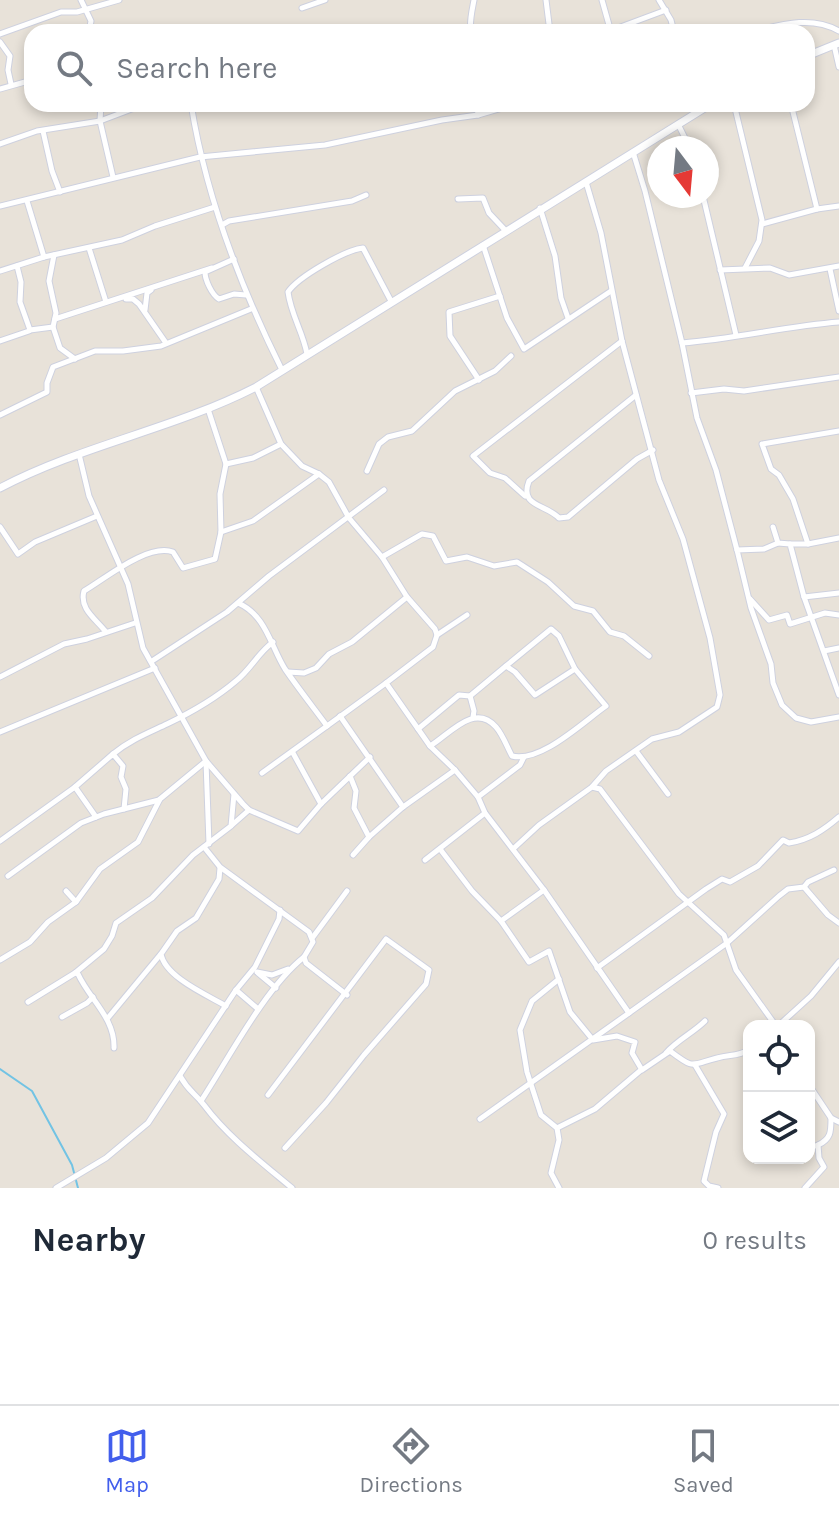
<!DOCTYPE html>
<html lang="en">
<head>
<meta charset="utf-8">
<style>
  :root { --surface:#fff; --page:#f6f6f7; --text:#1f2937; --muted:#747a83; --line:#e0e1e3; --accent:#425eec }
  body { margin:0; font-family:Karla,sans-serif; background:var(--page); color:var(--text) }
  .controls { position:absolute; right:24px; bottom:24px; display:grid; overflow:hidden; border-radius:16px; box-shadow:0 4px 12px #0003 }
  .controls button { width:72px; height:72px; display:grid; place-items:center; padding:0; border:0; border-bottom:2px solid var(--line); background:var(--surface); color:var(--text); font:40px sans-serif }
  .compass { position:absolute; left:647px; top:136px; width:72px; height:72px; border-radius:50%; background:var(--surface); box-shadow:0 4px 12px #0003; rotate:164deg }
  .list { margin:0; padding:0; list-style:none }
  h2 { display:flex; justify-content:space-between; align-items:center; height:104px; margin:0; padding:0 32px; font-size:34px }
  h2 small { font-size:26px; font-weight:400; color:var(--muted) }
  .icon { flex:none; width:44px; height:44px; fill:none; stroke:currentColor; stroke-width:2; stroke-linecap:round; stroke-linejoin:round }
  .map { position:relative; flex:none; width:839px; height:1188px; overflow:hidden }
  .search { position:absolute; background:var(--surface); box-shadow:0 4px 12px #0003; left:24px; right:24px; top:24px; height:88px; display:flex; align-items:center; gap:20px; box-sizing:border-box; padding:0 28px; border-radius:24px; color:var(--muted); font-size:30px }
  .sheet { height:216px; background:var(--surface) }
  nav { display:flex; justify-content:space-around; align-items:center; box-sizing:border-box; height:112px; border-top:2px solid var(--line); background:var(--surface); font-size:22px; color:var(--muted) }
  nav a { display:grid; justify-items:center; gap:4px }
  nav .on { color:var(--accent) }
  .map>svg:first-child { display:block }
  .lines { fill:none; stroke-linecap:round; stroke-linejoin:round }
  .stream { stroke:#72c3e4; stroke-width:2 }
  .street-casing { stroke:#ced1df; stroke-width:7 }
  .secondary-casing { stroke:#ced1df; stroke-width:9 }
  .street { stroke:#fff; stroke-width:5 }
  .secondary { stroke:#fff; stroke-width:7 }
</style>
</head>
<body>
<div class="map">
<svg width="839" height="1188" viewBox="0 0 839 1188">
  <rect width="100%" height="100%" fill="#e8e2d9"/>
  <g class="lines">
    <polyline class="stream" points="0,1069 32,1091 72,1165 78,1188"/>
    <defs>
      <g id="street">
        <polyline points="81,0 91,21 89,32"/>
        <polyline points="546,0 550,32"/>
        <polyline points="602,0 609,25 606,32"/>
        <polyline points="659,0 671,20 674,32"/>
        <polyline points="302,8 325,0"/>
        <path d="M471,32C469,22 472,11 474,0"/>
        <polyline points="599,32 601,32"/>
        <polyline points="607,32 666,10"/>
        <path d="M751,32C780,25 811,15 839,31"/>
        <polyline points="0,34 61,12 77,12 119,0"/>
        <polyline points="0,42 10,56 8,70 11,84"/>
        <polyline points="834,45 839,67"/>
        <polyline points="0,89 32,80"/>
        <polyline points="101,104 100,121 113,177"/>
        <path d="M191,104C206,197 240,286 282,370"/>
        <polyline points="477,104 478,115"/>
        <polyline points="734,104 762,220 759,241 745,268"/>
        <polyline points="791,104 817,209"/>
        <polyline points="678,124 690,148"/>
        <polyline points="43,131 52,171 60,192"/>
        <polyline points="0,144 37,131 100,121 145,104"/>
        <polyline points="633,152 645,191 682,343 697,418 716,470 737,550"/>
        <polyline points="703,196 736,335"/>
        <polyline points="458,199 483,198 489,213 505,230"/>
        <polyline points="27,201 44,257"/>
        <polyline points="0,206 200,157 325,145 442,120 478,115 516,104"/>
        <polyline points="540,208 555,256 561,298 568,318"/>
        <polyline points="762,224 817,209 839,206"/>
        <polyline points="222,225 229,221 352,201 366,195"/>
        <polyline points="483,245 507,318 524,349 611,291"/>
        <polyline points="89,248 106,302"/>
        <polyline points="54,255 49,281 56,313 53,327 60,348 75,359"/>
        <path d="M234,259L205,272C205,280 212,295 219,299L234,294L246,295"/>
        <polyline points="17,266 21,282 20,302 30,330 53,327"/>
        <polyline points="830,269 839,311"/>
        <polyline points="720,270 770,268 789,275 839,266"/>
        <polyline points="0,271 44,257 122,240 155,226 215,207"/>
        <polyline points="126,299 133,299 139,304 166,343"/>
        <polyline points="145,310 147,293 151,290"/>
        <polyline points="55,319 212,268"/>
        <polyline points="0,341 29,331"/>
        <path d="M682,343C735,339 786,326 839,322"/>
        <path d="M307,354C303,332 291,315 288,292C298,277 345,250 363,248L391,301"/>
        <polyline points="479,380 450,336 449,312 500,296"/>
        <path d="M256,387L281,444L302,466L319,474L329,482L349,518L382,557L407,597L435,629L437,635L433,647L386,683L430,746L455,770L478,797L485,813L544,890L501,921L529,962L549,951L570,1012L593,1040L617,1036L635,1042L632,1053L642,1070L670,1051C695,1070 690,1065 717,1058C730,1054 736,1057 749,1050"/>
        <polyline points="691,393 724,389 744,391 839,377"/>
        <path d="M636,395L529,481C519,507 546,504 559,518L568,517L637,459L653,450"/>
        <polyline points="0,415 47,392 47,383 53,367 95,351 123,351 161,346 251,309"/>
        <polyline points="839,431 762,444 771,469 779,475 793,499 808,544 839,538"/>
        <polyline points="79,454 89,496 128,584 143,648 206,761 243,804 249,810 298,831 321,804 370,757"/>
        <polyline points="226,464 253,458 281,444"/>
        <polyline points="367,471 379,444 388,437 412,431 455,391 495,371 511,356"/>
        <polyline points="525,496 505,478 490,473 473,456 622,341"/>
        <polyline points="0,527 18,554 35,542 97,516"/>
        <polyline points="773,527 778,543 790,544 804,597 839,695"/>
        <polyline points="221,532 253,521 319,474"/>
        <polyline points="778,543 764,549 737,550 751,608 771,664 773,683 782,705 796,718 811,722 839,717"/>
        <polyline points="790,544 808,544"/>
        <polyline points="382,557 422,534 433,536 446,561 467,557 494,566 517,562 548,582 574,606 593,611 610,632 624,636 649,656"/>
        <polyline points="804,597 839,593"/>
        <polyline points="750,599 769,620 787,615 790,624 825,613 839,615"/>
        <path d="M238,603C266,615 271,647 285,669C298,688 313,707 327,726L386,683"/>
        <path d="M106,632C96,619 79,609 84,591C106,578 148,543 173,552L183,568L215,559L221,532L220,494L226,464L208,409"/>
        <polyline points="437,635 467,615"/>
        <polyline points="824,651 839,648"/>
        <polyline points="152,661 227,612 269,576 384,490"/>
        <polyline points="506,666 551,629 559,636 575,669"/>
        <polyline points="288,672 304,673 316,668 329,654 352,642 407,597"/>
        <polyline points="0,677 64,644 87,639 135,623"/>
        <polyline points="340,716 403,807"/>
        <polyline points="418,729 459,695 470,696"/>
        <polyline points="0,732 155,668"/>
        <path d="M430,746C449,735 474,702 496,727C503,735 507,747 512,756C541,763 583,722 606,706L575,669L535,695L515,672L506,666L470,696L474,711L473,717"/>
        <polyline points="636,751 668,794"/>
        <polyline points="293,753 321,804"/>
        <path d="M113,754C130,740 148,733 167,724C190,713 216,698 236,681C251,669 258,653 273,642"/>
        <polyline points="206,762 209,844"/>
        <polyline points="262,773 327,726"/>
        <polyline points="350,776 356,791 354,808 369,837 403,807 455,770"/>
        <polyline points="75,787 113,754 123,766 121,777 126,789 124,809"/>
        <polyline points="592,787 600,789 679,894 724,935 736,970 776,1026"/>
        <polyline points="478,797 520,765 524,757"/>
        <polyline points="232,825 249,810"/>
        <polyline points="0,841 75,787 96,817"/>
        <polyline points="204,847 220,867 309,932 313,942 304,957 306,963 347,995"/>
        <polyline points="440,849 472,891 501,921"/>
        <polyline points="513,849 539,825 592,787 606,771 652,739 679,732 717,707 720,695 710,638 683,539 659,480 622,341 601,233 586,182"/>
        <polyline points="353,855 369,837"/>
        <polyline points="425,860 485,813"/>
        <path d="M220,868L219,879L196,918L177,931L161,954C165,977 207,995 226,1006"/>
        <polyline points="8,876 81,823 104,814 159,800"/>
        <polyline points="804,887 828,915 839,923"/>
        <polyline points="544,890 629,1013 727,943 779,896 788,889 804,887 808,882 834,870"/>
        <polyline points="66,891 76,902"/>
        <polyline points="313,937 347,891"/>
        <polyline points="0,960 30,942 48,922 76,902 100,869 138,842 160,799 206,761"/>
        <path d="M597,968L706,889L722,879L730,882L758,866L783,840L789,843C809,840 824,830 839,817"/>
        <polyline points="257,972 272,975 288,969"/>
        <polyline points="258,973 276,988"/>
        <polyline points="236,990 258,1009"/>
        <polyline points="28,1002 75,973"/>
        <polyline points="62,1017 87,1003 93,997"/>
        <polyline points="107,1019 160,955"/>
        <polyline points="778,1026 811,996 839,962"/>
        <path d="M114,1048C115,1018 90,1000 78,974L75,973L104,949L112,936L116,923L152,898L193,855L231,826L234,794"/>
        <path d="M666,1053C677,1040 693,1033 705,1021"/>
        <polyline points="695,1065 724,1114 716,1132 704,1181 709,1186 718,1188"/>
        <path d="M180,1076C189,1092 194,1092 204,1105C228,1137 261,1162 292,1188"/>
        <polyline points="809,1085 831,1118 839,1122"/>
        <polyline points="268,1095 386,939 429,970 426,984 364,1055 326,1103 285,1148"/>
        <path d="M201,1101C229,1058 265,988 304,957"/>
        <polyline points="480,1119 629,1013"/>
        <polyline points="557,1128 595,1109 641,1070"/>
        <polyline points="809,1148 818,1145"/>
        <polyline points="56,1188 106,1158 148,1123 236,990 255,967 279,919 280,910"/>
        <polyline points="559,1188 551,1173 559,1140 557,1128 541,1115 527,1072 520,1030 532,1001 559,979"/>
        <path d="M805,1188L824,1167L819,1158L818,1145C831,1139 831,1132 831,1118"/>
      </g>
      <g id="secondary">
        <polyline points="807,56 839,43"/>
        <path d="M0,488C82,445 174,429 256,387L711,104"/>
      </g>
    </defs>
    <use href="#street" class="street-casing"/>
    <use href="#secondary" class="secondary-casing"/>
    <use href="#street" class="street"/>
    <use href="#secondary" class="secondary"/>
  </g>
</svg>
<div class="controls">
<button><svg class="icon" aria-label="locate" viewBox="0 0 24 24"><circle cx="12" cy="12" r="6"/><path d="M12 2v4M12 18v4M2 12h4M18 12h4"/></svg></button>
<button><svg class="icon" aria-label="layers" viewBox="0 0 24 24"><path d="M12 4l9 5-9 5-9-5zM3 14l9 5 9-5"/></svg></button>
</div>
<svg class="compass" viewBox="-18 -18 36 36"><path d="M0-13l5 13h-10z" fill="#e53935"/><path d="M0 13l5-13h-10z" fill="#747a83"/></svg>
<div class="search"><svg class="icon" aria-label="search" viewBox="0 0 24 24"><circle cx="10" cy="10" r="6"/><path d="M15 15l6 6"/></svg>Search here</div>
</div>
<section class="sheet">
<h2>Nearby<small>0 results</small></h2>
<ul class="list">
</ul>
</section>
<nav>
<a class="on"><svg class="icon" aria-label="map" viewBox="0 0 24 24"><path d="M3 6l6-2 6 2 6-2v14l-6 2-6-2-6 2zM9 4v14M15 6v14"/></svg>Map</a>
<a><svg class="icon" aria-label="directions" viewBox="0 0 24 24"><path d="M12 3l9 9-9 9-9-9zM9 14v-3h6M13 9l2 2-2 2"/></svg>Directions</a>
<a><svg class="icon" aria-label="saved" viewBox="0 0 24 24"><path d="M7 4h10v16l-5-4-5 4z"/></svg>Saved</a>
</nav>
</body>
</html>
